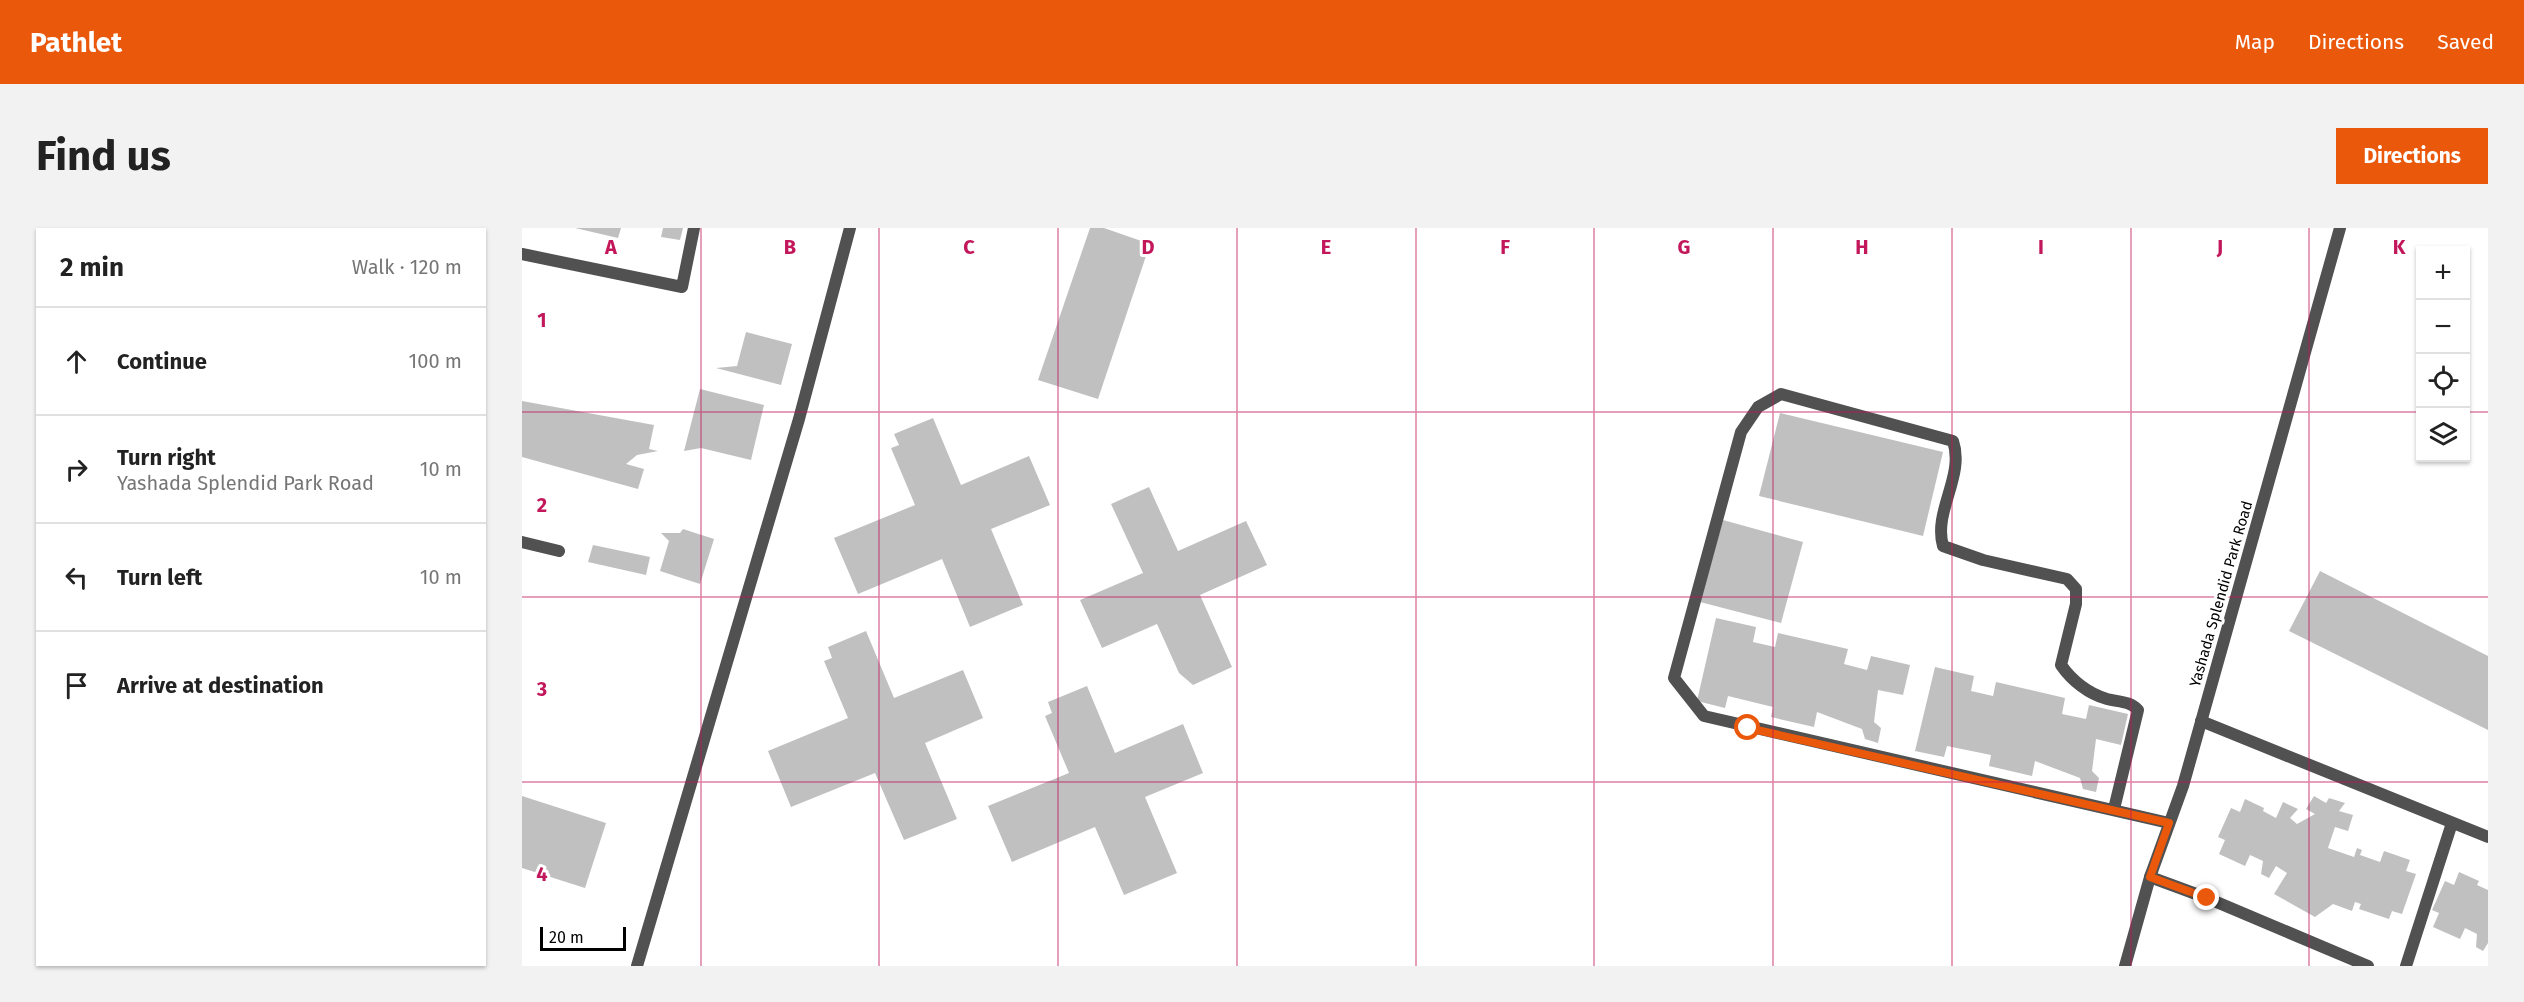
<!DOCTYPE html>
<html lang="en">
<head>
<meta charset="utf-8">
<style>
  :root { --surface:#fff; --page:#f2f2f2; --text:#222; --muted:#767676; --line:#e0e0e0; --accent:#ea580c }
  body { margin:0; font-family:"Fira Sans",sans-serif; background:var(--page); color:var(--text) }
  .controls { position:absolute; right:18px; top:18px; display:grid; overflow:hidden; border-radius:0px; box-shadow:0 2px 4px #0004 }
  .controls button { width:54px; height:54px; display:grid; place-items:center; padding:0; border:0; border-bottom:2px solid var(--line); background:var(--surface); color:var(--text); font:30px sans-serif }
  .scale { position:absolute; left:18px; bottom:15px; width:86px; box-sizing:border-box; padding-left:6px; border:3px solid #000; border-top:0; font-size:16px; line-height:21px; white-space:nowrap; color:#000; -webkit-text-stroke:4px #fff; paint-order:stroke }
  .stop { position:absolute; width:18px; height:18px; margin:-14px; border:4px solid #ea580c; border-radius:50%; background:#fff }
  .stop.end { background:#ea580c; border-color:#fff; box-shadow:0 2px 6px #0008 }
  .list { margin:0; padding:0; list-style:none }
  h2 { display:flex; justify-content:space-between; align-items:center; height:78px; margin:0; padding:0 24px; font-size:26px }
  h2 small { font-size:20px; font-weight:400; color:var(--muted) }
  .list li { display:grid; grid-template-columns:39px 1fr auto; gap:18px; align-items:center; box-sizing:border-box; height:108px; padding:0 24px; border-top:2px solid var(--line) }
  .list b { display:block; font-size:22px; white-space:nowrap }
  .list p { margin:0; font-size:20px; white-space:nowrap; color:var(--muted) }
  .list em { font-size:20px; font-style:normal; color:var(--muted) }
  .icon { flex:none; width:33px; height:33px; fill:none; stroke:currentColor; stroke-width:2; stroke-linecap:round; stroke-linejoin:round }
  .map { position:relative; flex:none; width:1966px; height:738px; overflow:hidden; border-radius:0px }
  header { display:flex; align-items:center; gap:36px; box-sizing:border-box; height:84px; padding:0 30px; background:var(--accent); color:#fff }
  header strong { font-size:28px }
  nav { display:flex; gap:33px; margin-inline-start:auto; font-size:21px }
  .intro { display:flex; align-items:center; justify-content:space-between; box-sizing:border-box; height:144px; padding:0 36px }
  h1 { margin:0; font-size:42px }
  .button { padding:15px 27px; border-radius:0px; background:var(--accent); color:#fff; font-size:21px; font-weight:700 }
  main { display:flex; gap:36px; padding:0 36px }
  aside { flex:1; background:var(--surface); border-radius:0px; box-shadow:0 2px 4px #0004 }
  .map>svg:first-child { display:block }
  .building { fill:#c0c0c0 }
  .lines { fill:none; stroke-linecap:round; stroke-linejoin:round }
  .service { stroke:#515151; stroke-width:12 }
  .minor { stroke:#515151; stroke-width:12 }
  .tertiary { stroke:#515151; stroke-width:12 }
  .route { stroke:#ea580c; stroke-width:8 }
  .grid { fill:none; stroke:#c2185b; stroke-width:1.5; stroke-opacity:0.55 }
  .labels { text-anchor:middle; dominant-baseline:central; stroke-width:6; stroke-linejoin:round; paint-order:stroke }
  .street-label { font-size:15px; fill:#000; stroke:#fff }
  .grid-label { font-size:20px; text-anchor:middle; font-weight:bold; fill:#c2185b; stroke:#fff; stroke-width:6; stroke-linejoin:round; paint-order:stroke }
</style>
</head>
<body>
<header>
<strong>Pathlet</strong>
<nav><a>Map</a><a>Directions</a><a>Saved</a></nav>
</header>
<div class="intro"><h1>Find us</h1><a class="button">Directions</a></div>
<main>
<aside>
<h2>2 min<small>Walk · 120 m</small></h2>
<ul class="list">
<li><svg class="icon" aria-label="ahead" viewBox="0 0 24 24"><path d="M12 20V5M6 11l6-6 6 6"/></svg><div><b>Continue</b></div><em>100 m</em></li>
<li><svg class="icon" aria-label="right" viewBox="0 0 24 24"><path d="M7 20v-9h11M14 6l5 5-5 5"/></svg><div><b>Turn right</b><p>Yashada Splendid Park Road</p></div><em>10 m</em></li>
<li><svg class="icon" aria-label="left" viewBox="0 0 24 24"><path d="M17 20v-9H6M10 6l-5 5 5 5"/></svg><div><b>Turn left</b></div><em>10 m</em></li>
<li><svg class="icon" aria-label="arrive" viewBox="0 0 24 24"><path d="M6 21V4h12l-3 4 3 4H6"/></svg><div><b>Arrive at destination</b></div></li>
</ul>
</aside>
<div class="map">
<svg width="1966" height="738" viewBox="0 0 1966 738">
  <rect width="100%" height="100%" fill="#fff"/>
  <g class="building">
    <polygon points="53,0 99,0 96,10"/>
    <polygon points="141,0 161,0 158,12 139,9"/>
    <polygon points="568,0 582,0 628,16 576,171 516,152"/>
    <polygon points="224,104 270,116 259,157 194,140 215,138"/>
    <polygon points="178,161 242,177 229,232 179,220 162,223"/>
    <polygon points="0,173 132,197 127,221 136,223 115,227 104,236 122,241 116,261 0,229"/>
    <polygon points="1258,185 1421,224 1401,308 1237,268"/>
    <polygon points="411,190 439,257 507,228 528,277 469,301 501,377 448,399 420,331 336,366 312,310 393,277 369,220 377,217 372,206"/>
    <polygon points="627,259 656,323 724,293 745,337 678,367 710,439 671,457 657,445 635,396 580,420 558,372 621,345 589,276"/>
    <polygon points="1201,292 1281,314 1259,395 1178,374"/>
    <polygon points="161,301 192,311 178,356 138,343 147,313 139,305 158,305"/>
    <polygon points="71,317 128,329 124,347 66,334"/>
    <polygon points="1798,343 1966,428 1966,502 1767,403"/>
    <polygon points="1194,390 1234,399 1231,414 1253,419 1256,405 1326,421 1322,436 1345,442 1349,428 1388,437 1381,467 1356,462 1352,494 1359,500 1356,515 1343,511 1340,501 1295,484 1292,499 1249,489 1251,479 1206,468 1203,480 1175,473"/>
    <polygon points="344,403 372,470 441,442 461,490 403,515 435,591 382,612 353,545 269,579 246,523 326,490 302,433 310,430 306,419"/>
    <polygon points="1413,439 1452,448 1449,463 1471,468 1474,454 1543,470 1540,486 1564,491 1567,477 1606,486 1599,517 1574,511 1570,543 1577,550 1574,564 1561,561 1558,550 1513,533 1510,548 1467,538 1469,527 1425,518 1422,529 1393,523"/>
    <polygon points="565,458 593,525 661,496 681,545 623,569 655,645 602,667 573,599 490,634 466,578 547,545 523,488 530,485 526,474"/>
    <polygon points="0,568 84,595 63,660 0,640"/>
    <polygon points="1792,568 1804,575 1807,570 1823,575 1817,583 1831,587 1826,603 1813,599 1806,620 1832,629 1835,620 1840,622 1838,627 1858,634 1862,623 1888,632 1884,643 1894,646 1880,686 1870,683 1867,691 1837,681 1839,676 1833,674 1830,683 1811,676 1793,689 1752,666 1765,645 1754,638 1747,650 1739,646 1741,633 1728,627 1723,638 1697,626 1703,612 1696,609 1709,580 1718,584 1723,571 1742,580 1741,583 1754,590 1761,574 1776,581 1768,590 1775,596 1793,586 1784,581"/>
    <polygon points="1937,644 1957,653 1955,657 1966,662 1966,715 1961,723 1954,719 1955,706 1943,700 1938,711 1911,699 1917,685 1910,682 1923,653 1932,657"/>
  </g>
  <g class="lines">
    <polyline class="service" points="0,314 37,323"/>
    <g class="minor">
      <polyline points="0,26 160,59 172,0"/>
      <polyline points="1679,493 1966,609"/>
      <path d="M1592,581L1616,482C1608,473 1597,474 1585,471C1567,466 1550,453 1539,437L1554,376V361L1545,351L1461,332L1421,318C1411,283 1443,248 1431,213L1259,166L1236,179L1219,204L1152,450L1182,488L1647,595"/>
      <polyline points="1628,649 1685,670 1846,738"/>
      <polyline points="1603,738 1628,649 1661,558 1818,0"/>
      <polyline points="1884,738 1930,595"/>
    </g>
    <polyline class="tertiary" points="115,738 277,191 328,0"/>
  </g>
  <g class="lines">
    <polyline class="route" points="1226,500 1647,595 1628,649 1685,670"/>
  </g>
  <path class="grid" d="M179,0V738M357,0V738M536,0V738M715,0V738M894,0V738M1072,0V738M1251,0V738M1430,0V738M1609,0V738M1787,0V738M0,184H1898M1944,184H1966M0,369H1966M0,554H1966"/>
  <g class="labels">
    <g class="street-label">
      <text transform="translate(1699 366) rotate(-74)">Yashada Splendid Park Road</text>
    </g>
  </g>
  <g class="grid-label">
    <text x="89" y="26">A</text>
    <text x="268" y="26">B</text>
    <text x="447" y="26">C</text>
    <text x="626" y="26">D</text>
    <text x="804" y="26">E</text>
    <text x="983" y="26">F</text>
    <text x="1162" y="26">G</text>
    <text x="1340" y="26">H</text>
    <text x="1519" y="26">I</text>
    <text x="1698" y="26">J</text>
    <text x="1877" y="26">K</text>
    <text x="20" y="99">1</text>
    <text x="20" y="284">2</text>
    <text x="20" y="468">3</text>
    <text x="20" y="653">4</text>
  </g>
</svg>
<div class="controls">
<button>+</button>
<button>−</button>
<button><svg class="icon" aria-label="locate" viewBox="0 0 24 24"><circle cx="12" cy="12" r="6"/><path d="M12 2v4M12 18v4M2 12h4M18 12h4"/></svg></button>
<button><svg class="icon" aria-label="layers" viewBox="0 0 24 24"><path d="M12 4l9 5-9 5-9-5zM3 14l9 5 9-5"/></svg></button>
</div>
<div class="scale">20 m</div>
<div class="stop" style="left:1226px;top:500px"></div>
<div class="stop end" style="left:1685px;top:670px"></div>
</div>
</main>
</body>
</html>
